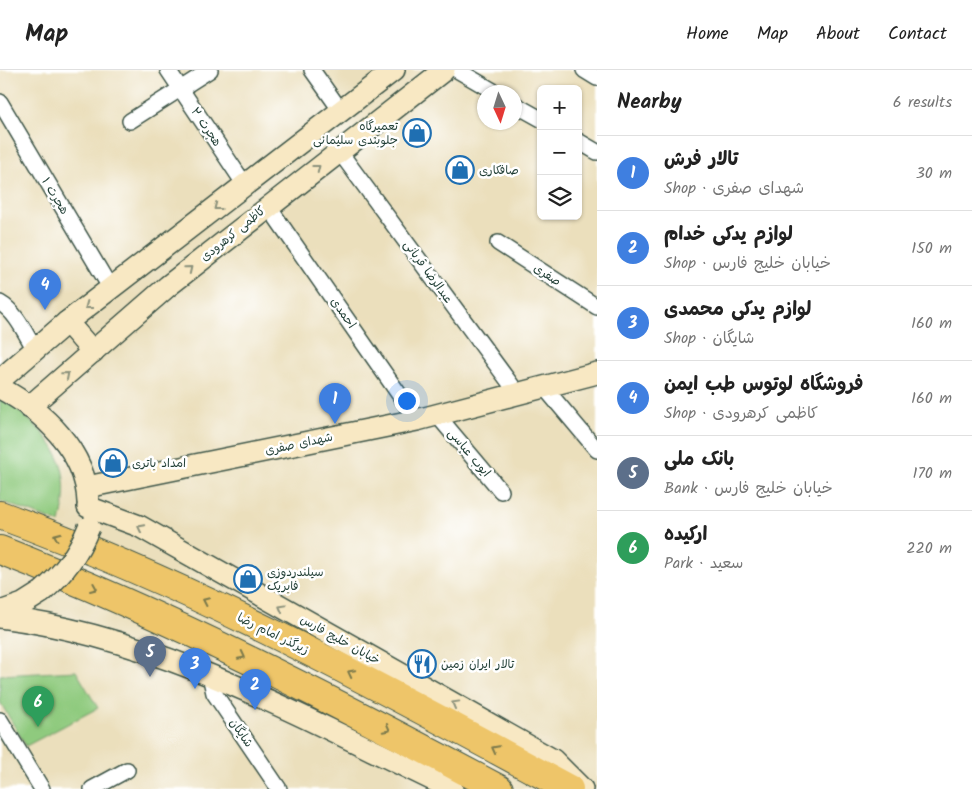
<!DOCTYPE html>
<html lang="en">
<head>
<meta charset="utf-8">
<style>
  :root { --surface:#fff; --page:#f2f2f2; --text:#222; --muted:#767676; --line:#e0e0e0; --accent:#0f766e }
  body { margin:0; font-family:Kalam,"Playpen Sans Arabic",sans-serif; background:var(--page); color:var(--text) }
  .controls { position:absolute; right:15px; top:15px; display:grid; overflow:hidden; border-radius:8px; box-shadow:0 1px 4px #0004 }
  .controls button { width:45px; height:45px; display:grid; place-items:center; padding:0; border:0; border-bottom:1px solid var(--line); background:var(--surface); color:var(--text); font:25px sans-serif }
  .compass { position:absolute; left:477px; top:15px; width:45px; height:45px; border-radius:50%; background:var(--surface); box-shadow:0 1px 4px #0004; rotate:176deg }
  .you { position:absolute; left:406px; top:330px; width:18px; height:18px; margin:-12px; border:4px solid #fff; border-radius:50%; background:#1a73e8; box-shadow:0 0 0 8px #1a73e833 }
  .badge { display:grid; place-items:center; width:32px; height:32px; border-radius:50%; background:var(--accent); color:#fff; font-size:16px; font-weight:700 }
  .pin { position:absolute; translate:-50% -41px; filter:drop-shadow(0 1px 2px #0008) }
  .pin::after { content:''; position:absolute; top:26px; width:18px; height:15px; background:inherit; clip-path:polygon(0 0,100% 0,50% 100%) }
  .list { margin:0; padding:0; list-style:none }
  h2 { display:flex; justify-content:space-between; align-items:center; height:65px; margin:0; padding:0 20px; font-size:21px }
  h2 small { font-size:16px; font-weight:400; color:var(--muted) }
  .list li { display:grid; grid-template-columns:32px 1fr auto; gap:15px; align-items:center; box-sizing:border-box; height:75px; padding:0 20px; border-top:1px solid var(--line) }
  .list b { display:block; font-size:19px; white-space:nowrap }
  .list p { margin:0; font-size:16px; white-space:nowrap; color:var(--muted) }
  .list em { font-size:16px; font-style:normal; color:var(--muted) }
  .icon { flex:none; width:28px; height:28px; fill:none; stroke:currentColor; stroke-width:2; stroke-linecap:round; stroke-linejoin:round }
  .map { position:relative; flex:none; width:597px; height:719px; overflow:hidden }
  header { display:flex; align-items:center; gap:30px; box-sizing:border-box; height:70px; padding:0 25px; background:var(--surface); border-bottom:1px solid var(--line) }
  header strong { font-size:24px }
  nav { display:flex; gap:28px; margin-inline-start:auto; font-size:18px }
  main { display:flex }
  aside { flex:1; background:var(--surface) }
  .map>svg:first-child { display:block }
  .green { fill:#8fca7e; stroke:#578459 }
  .lines { fill:none; stroke-linecap:round; stroke-linejoin:round }
  .street-casing { stroke:#3e5548; stroke-width:18 }
  .secondary-casing { stroke:#3e5548; stroke-width:24 }
  .highway-casing { stroke:#3e5548; stroke-width:30 }
  .street { stroke:#fff; stroke-width:15 }
  .secondary { stroke:#f8e8c3; stroke-width:21 }
  .highway { stroke:#eec569; stroke-width:28 }
  .secondary-bridge-casing { stroke:#3e5548; stroke-width:24; stroke-linecap:butt }
  .secondary-bridge { stroke:#f8e8c3; stroke-width:21 }
  .oneway { stroke:#8c927c }
  .oneway2 { stroke:#7c7a4c }
  .labels { text-anchor:middle; dominant-baseline:central; stroke-width:5; stroke-linejoin:round; paint-order:stroke }
  .poi-label { font-size:12px; fill:#1f3d34; stroke:#fff; text-anchor:start }
  .street-label { font-size:12px; fill:#1f3d34; stroke:#fff }
</style>
</head>
<body>
<header>
<strong>Map</strong>
<nav><a>Home</a><a>Map</a><a>About</a><a>Contact</a></nav>
</header>
<main>
<div class="map">
<svg width="597" height="719" viewBox="0 0 597 719">
  <rect width="100%" height="100%" fill="#fff"/>
  <filter id="ink" filterUnits="userSpaceOnUse"><feTurbulence type="fractalNoise" baseFrequency=".02" numOctaves="2"/><feDisplacementMap in="SourceGraphic" scale="10" xChannelSelector="R" yChannelSelector="G"/><feConvolveMatrix kernelMatrix="1 2 1 2 8 2 1 2 1" color-interpolation-filters="sRGB"/></filter>
  <filter id="wash" filterUnits="userSpaceOnUse"><feTurbulence type="fractalNoise" baseFrequency=".0096" numOctaves="4" result="noise"/><feDisplacementMap in="SourceGraphic" scale="20" xChannelSelector="R" yChannelSelector="G"/><feGaussianBlur stdDeviation="1.12" result="paint"/><feColorMatrix in="noise" values="0 0 0 0 0 0 0 0 0 0 0 0 0 0 0 0 0 1.4 0 .05"/><feComposite in="paint" operator="in"/></filter>
  <g filter="url(#wash)">
    <rect width="100%" height="100%" fill="#ebdfbc"/>
    <g class="green">
      <path d="M0,329C11,334 19,341 28,349C63,378 71,409 60,453L0,431Z"/>
      <polygon points="76,601 98,638 26,676 0,632 0,605"/>
    </g>
  </g>
  <g filter="url(#ink)">
    <g class="lines">
      <defs>
        <g id="street">
          <polyline points="168,0 245,115"/>
          <polyline points="312,0 341,41"/>
          <polyline points="457,0 495,22"/>
          <polyline points="584,0 597,8"/>
          <polyline points="0,32 111,219"/>
          <polyline points="514,34 541,49"/>
          <polyline points="130,51 210,0"/>
          <polyline points="578,71 597,82"/>
          <polyline points="339,81 518,324"/>
          <polyline points="268,136 417,350"/>
          <polyline points="498,173 597,237"/>
          <path d="M0,233C16,242 25,263 34,278"/>
          <polyline points="544,317 597,380"/>
          <polyline points="437,345 501,421"/>
          <polyline points="210,605 214,623 279,719"/>
          <polyline points="0,650 42,719"/>
          <polyline points="92,719 127,700"/>
        </g>
        <g id="secondary">
          <polyline points="67,252 93,282"/>
          <polyline points="0,310 67,252 394,0"/>
          <path d="M0,318C43,341 86,381 88,432"/>
          <polyline points="29,337 168,216 444,0"/>
          <polyline points="87,417 417,350 597,303"/>
          <polyline points="88,437 139,456 553,690 582,719"/>
          <polyline points="0,542 23,534 42,522"/>
          <path d="M0,547C162,567 307,650 452,719"/>
        </g>
        <g id="highway">
          <path d="M0,445C198,517 384,619 569,719"/>
          <path d="M0,480C172,547 336,632 499,719"/>
        </g>
      </defs>
      <use href="#street" class="street-casing"/>
      <use href="#secondary" class="secondary-casing"/>
      <use href="#highway" class="highway-casing"/>
      <use href="#street" class="street"/>
      <use href="#secondary" class="secondary"/>
      <use href="#highway" class="highway"/>
      <defs>
        <path id="secondary-bridge" d="M42,522C64,503 78,484 89,457"/>
      </defs>
      <use href="#secondary-bridge" class="secondary-bridge-casing"/>
      <use href="#secondary-bridge" class="secondary-bridge"/>
    </g>
    <defs><path id="oneway-chevron" d="M-2-3.5L2.5 0L-2 3.5" fill="none" stroke-width="1.6" stroke-linecap="round" stroke-linejoin="round" transform="scale(1.25)"/></defs>
    <g class="oneway">
      <use href="#oneway-chevron" transform="translate(317 98) rotate(-38)"/>
      <use href="#oneway-chevron" transform="translate(217 137) rotate(142)"/>
      <use href="#oneway-chevron" transform="translate(189 199) rotate(-39)"/>
      <use href="#oneway-chevron" transform="translate(88 236) rotate(143)"/>
      <use href="#oneway-chevron" transform="translate(66 305) rotate(-41)"/>
      <use href="#oneway-chevron" transform="translate(141 458) rotate(-153)"/>
      <use href="#oneway-chevron" transform="translate(282 538) rotate(-151)"/>
      <use href="#oneway-chevron" transform="translate(455 634) rotate(-151)"/>
    </g>
    <g class="oneway2">
      <use href="#oneway-chevron" transform="translate(57 466) rotate(-158)"/>
      <use href="#oneway-chevron" transform="translate(94 518) rotate(23)"/>
      <use href="#oneway-chevron" transform="translate(206 531) rotate(-155)"/>
      <use href="#oneway-chevron" transform="translate(242 586) rotate(27)"/>
      <use href="#oneway-chevron" transform="translate(351 603) rotate(-153)"/>
      <use href="#oneway-chevron" transform="translate(387 659) rotate(28)"/>
      <use href="#oneway-chevron" transform="translate(495 679) rotate(-152)"/>
    </g>
  </g>
  <defs>
    <symbol id="shop-ring" viewBox="-11 -11 22 22"><circle r="9.5" fill="#fff" stroke="#1f6fb2" stroke-width="1.5"/><path d="M-5-2.5h2.3a2.7 3.5 0 0 1 5.4 0H5L5.5 6h-11ZM-1.5-2.5h3a1.5 2.3 0 0 0-3 0Z" fill="#1f6fb2"/></symbol>
    <symbol id="restaurant-ring" viewBox="-11 -11 22 22"><circle r="9.5" fill="#fff" stroke="#1f6fb2" stroke-width="1.5"/><path d="M-5-6h1v4h1v-4h1v4h1v-4h1v5L-1.5 .5V6h-2V.5L-5-1ZM5-6V6H3V1.5H1.5Q1.5-4 5-6Z" fill="#1f6fb2"/></symbol>
  </defs>
  <g fill-rule="evenodd">
    <use href="#shop-ring" x="401" y="47" width="32" height="32"/>
    <use href="#shop-ring" x="444" y="84" width="32" height="32"/>
    <use href="#shop-ring" x="97" y="377" width="32" height="32"/>
    <use href="#shop-ring" x="232" y="493" width="32" height="32"/>
    <use href="#restaurant-ring" x="406" y="578" width="32" height="32"/>
  </g>
  <g class="labels">
    <g class="poi-label">
      <text x="398" y="56" text-anchor="end">تعمیرگاه<tspan x="398" dy="14">جلوبندی سلیمانی</tspan></text>
      <text x="479" y="100">صافکاری</text>
      <text x="132" y="393">امداد باتری</text>
      <text x="267" y="502">سیلندردوزی<tspan x="267" dy="14">فابریک</tspan></text>
      <text x="441" y="594">تالار ایران زمین</text>
    </g>
    <g class="street-label">
      <text transform="translate(206 57) rotate(56)">هجرت ۲</text>
      <text transform="translate(55 126) rotate(59)">هجرت ۱</text>
      <text transform="translate(233 164) rotate(-39)">کاظمی کرهرودی</text>
      <text transform="translate(428 202) rotate(54)">عبدالرضا قربانی</text>
      <text transform="translate(547 205) rotate(33)">صفری</text>
      <text transform="translate(343 243) rotate(55)">احمدی</text>
      <text transform="translate(299 374) rotate(-12)">شهدای صفری</text>
      <text transform="translate(469 383) rotate(50)">ایوب عباسی</text>
      <text transform="translate(273 564) rotate(26)">زیرگذر امام رضا</text>
      <text transform="translate(340 570) rotate(29)">خیابان خلیج فارس</text>
      <text transform="translate(241 663) rotate(56)">شایگان</text>
    </g>
  </g>
</svg>
<div class="controls">
<button>+</button>
<button>−</button>
<button><svg class="icon" aria-label="layers" viewBox="0 0 24 24"><path d="M12 4l9 5-9 5-9-5zM3 14l9 5 9-5"/></svg></button>
</div>
<svg class="compass" viewBox="-18 -18 36 36"><path d="M0-13l5 13h-10z" fill="#e53935"/><path d="M0 13l5-13h-10z" fill="#767676"/></svg>
<div class="you"></div>
<div class="pin badge" style="left:335px;top:354px;background:#3f7fe0">1</div>
<div class="pin badge" style="left:255px;top:640px;background:#3f7fe0">2</div>
<div class="pin badge" style="left:195px;top:619px;background:#3f7fe0">3</div>
<div class="pin badge" style="left:45px;top:240px;background:#3f7fe0">4</div>
<div class="pin badge" style="left:150px;top:607px;background:#5c6f8a">5</div>
<div class="pin badge" style="left:38px;top:657px;background:#2e9e5b">6</div>
</div>
<aside>
<h2>Nearby<small>6 results</small></h2>
<ul class="list">
<li><span class="badge" style="background:#3f7fe0">1</span><div><b>تالار فرش</b><p>Shop · شهدای صفری</p></div><em>30 m</em></li>
<li><span class="badge" style="background:#3f7fe0">2</span><div><b>لوازم یدکی خدام</b><p>Shop · خیابان خلیج فارس</p></div><em>150 m</em></li>
<li><span class="badge" style="background:#3f7fe0">3</span><div><b>لوازم یدکی محمدی</b><p>Shop · شایگان</p></div><em>160 m</em></li>
<li><span class="badge" style="background:#3f7fe0">4</span><div><b>فروشگاه لوتوس طب ایمن</b><p>Shop · کاظمی کرهرودی</p></div><em>160 m</em></li>
<li><span class="badge" style="background:#5c6f8a">5</span><div><b>بانک ملی</b><p>Bank · خیابان خلیج فارس</p></div><em>170 m</em></li>
<li><span class="badge" style="background:#2e9e5b">6</span><div><b>ارکیده</b><p>Park · سعید</p></div><em>220 m</em></li>
</ul>
</aside>
</main>
</body>
</html>
